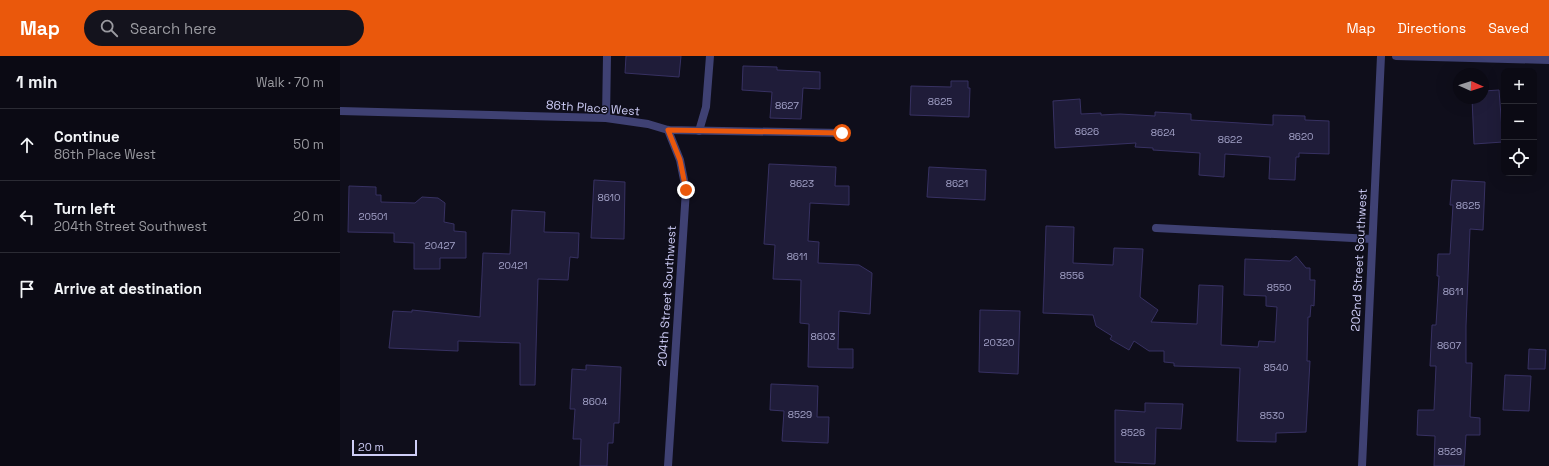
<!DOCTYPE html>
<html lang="en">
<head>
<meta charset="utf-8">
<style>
  :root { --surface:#0b0a14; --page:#14131d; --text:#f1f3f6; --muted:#9a9aa0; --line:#2b2b34; --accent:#ea580c }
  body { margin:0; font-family:"Space Grotesk",sans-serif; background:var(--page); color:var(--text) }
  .controls { position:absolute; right:12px; top:12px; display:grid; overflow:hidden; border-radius:8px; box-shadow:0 4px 16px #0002 }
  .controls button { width:36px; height:36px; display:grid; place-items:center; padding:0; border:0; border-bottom:1px solid var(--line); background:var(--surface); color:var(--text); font:20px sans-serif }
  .compass { position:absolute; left:1113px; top:12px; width:36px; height:36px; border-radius:50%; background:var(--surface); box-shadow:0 4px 16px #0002; rotate:93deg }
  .scale { position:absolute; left:12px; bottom:10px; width:65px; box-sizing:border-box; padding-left:4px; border:2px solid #cfcef8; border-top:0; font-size:11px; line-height:14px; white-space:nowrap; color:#cfcef8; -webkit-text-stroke:3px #0f0e1b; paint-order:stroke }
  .stop { position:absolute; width:12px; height:12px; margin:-9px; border:3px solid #ea580c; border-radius:50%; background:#fff }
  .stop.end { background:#ea580c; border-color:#fff; box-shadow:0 1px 4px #0008 }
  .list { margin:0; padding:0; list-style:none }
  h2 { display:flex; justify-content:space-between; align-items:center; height:52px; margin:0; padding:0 16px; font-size:17px }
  h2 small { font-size:13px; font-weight:400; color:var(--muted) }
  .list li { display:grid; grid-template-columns:26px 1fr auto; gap:12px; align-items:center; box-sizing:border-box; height:72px; padding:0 16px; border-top:1px solid var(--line) }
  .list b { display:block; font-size:15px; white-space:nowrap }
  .list p { margin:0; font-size:13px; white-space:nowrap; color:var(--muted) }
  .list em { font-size:13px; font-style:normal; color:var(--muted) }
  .icon { flex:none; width:22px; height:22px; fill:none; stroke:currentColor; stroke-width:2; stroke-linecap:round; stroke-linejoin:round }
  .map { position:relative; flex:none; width:1209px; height:410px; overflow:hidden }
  header { display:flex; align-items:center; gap:24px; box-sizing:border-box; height:56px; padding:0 20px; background:var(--accent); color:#fff }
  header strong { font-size:19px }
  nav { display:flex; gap:22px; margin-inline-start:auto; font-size:14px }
  .search { width:280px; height:36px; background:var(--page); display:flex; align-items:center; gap:10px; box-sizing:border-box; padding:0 14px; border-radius:22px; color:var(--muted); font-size:15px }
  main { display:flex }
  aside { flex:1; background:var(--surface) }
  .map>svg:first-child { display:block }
  .building { fill:#1f1c39; stroke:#373162 }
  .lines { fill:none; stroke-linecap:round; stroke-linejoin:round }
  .lane { stroke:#3f4173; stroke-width:8 }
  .street { stroke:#3f4173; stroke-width:8 }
  .route { stroke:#ea580c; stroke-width:5 }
  .labels { text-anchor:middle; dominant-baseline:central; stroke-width:3; stroke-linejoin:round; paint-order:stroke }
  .number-label { font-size:10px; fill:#a3a2c8 }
  .street-label { font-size:12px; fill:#cfcef8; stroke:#0f0e1b }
</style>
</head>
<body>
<header>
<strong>Map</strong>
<div class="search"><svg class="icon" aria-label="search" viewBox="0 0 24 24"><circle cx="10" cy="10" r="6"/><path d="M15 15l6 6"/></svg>Search here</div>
<nav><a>Map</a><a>Directions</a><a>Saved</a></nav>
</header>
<main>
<aside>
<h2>1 min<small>Walk · 70 m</small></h2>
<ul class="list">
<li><svg class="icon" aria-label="ahead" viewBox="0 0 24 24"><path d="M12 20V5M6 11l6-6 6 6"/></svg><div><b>Continue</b><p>86th Place West</p></div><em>50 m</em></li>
<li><svg class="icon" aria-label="left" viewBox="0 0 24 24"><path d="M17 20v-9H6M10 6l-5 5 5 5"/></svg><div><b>Turn left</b><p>204th Street Southwest</p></div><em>20 m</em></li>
<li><svg class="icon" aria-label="arrive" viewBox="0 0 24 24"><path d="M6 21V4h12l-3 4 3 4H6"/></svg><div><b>Arrive at destination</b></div></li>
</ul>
</aside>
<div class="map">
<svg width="1209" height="410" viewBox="0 0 1209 410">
  <rect width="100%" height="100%" fill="#0f0e1b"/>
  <g class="building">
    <polygon points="286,0 341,0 339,21 285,17"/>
    <polygon points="403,10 437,11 437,14 480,16 480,33 463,32 461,63 430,62 432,36 402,34"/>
    <polygon points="611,25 628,25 628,32 630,32 629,61 570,59 571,30 611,31"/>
    <polygon points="1159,34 1163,86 1134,88 1132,42 1143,42 1143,35"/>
    <polygon points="740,43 741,58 761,57 761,59 780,58 815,60 815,56 851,58 851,64 933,69 933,59 965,60 965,64 989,65 989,98 959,97 959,101 956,101 955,124 929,123 930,101 885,98 884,121 859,119 860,97 813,94 813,92 795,91 796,87 715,92 713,45"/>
    <polygon points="429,108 496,111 495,130 509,130 509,149 470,147 468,185 479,186 478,207 519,209 532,217 530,258 499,255 498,293 513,293 513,312 468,311 469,268 460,267 461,224 433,223 435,189 424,188"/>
    <polygon points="589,111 646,114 645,144 587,141"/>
    <polygon points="254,124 285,126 284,183 251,182"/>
    <polygon points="1112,124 1145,126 1143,174 1130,173 1126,270 1126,307 1132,307 1130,361 1140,362 1140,379 1126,379 1124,410 1094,410 1095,380 1077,379 1078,354 1094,354 1096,310 1090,310 1092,269 1096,269 1099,220 1097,220 1098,198 1110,198 1113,149 1110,149"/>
    <polygon points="9,130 36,131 36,139 41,139 41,146 75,147 82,141 98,142 105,147 104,166 114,168 114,175 126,176 126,202 100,202 100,213 74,213 74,187 54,186 54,177 8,176"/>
    <polygon points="172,154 205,156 204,176 239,177 238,202 230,201 228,224 198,223 195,329 180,329 180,287 118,285 118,295 49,292 53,255 72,256 72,254 140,261 143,197 170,198"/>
    <polygon points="706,170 734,171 733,207 773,209 774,192 803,193 800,241 818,254 811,266 857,268 859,229 883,230 881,289 918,291 919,285 935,286 937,251 926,250 926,240 904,239 905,203 950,205 956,200 966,212 970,212 970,224 975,224 974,250 971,249 970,261 968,261 967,305 970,305 966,376 936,377 936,386 897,385 900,312 834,310 834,307 824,306 824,295 809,295 794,285 789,294 770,283 772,280 756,270 753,259 703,257"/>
    <polygon points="640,254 680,255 678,318 639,316"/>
    <polygon points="1189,293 1206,294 1205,313 1188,313"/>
    <polygon points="246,309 281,311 279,367 274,367 273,387 268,387 267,410 240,410 241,383 233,383 235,353 230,353 232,313 246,314"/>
    <polygon points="1165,319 1191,320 1189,355 1163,354"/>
    <polygon points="431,328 478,330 477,361 489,361 488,387 442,385 444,355 430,354"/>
    <polygon points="805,347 843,348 841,373 816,372 815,408 775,406 775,354 805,356"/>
  </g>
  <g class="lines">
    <g class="lane">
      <polyline points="1056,0 1209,4"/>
      <polyline points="266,62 267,0"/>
      <polyline points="359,75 366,51 370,0"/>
      <polyline points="816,172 1032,183"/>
    </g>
    <g class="street">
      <polyline points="0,55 266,62 308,68 328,74 502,77"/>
      <polyline points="328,74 340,104 346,134 328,410"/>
      <polyline points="1022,410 1041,0"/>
    </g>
  </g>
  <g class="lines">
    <polyline class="route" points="346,134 340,104 328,74 502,77"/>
  </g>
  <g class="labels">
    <g class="number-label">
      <text x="600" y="45">8625</text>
      <text x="447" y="49">8627</text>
      <text x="747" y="75">8626</text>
      <text x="823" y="76">8624</text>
      <text x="961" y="80">8620</text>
      <text x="890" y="83">8622</text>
      <text x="462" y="127">8623</text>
      <text x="617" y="127">8621</text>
      <text x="269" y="141">8610</text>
      <text x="1128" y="149">8625</text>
      <text x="33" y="160">20501</text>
      <text x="100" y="189">20427</text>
      <text x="457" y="200">8611</text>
      <text x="173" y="209">20421</text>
      <text x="732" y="219">8556</text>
      <text x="939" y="231">8550</text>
      <text x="1113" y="235">8611</text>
      <text x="483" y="280">8603</text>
      <text x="659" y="286">20320</text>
      <text x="1109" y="289">8607</text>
      <text x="936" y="311">8540</text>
      <text x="255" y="345">8604</text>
      <text x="460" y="358">8529</text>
      <text x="932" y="359">8530</text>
      <text x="793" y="376">8526</text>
      <text x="1110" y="395">8529</text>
    </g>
    <g class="street-label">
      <text transform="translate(253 52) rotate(4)">86th Place West</text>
      <text transform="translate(1019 204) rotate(-87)">202nd Street Southwest</text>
      <text transform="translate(327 240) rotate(-86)">204th Street Southwest</text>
    </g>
  </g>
</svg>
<div class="controls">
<button>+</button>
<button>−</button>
<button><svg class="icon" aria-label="locate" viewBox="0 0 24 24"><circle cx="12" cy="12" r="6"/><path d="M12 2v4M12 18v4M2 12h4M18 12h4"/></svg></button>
</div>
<svg class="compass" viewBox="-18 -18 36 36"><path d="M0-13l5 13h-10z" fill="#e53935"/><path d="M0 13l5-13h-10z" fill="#9a9aa0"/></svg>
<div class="scale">20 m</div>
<div class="stop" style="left:502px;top:77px"></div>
<div class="stop end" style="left:346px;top:134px"></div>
</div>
</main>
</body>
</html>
